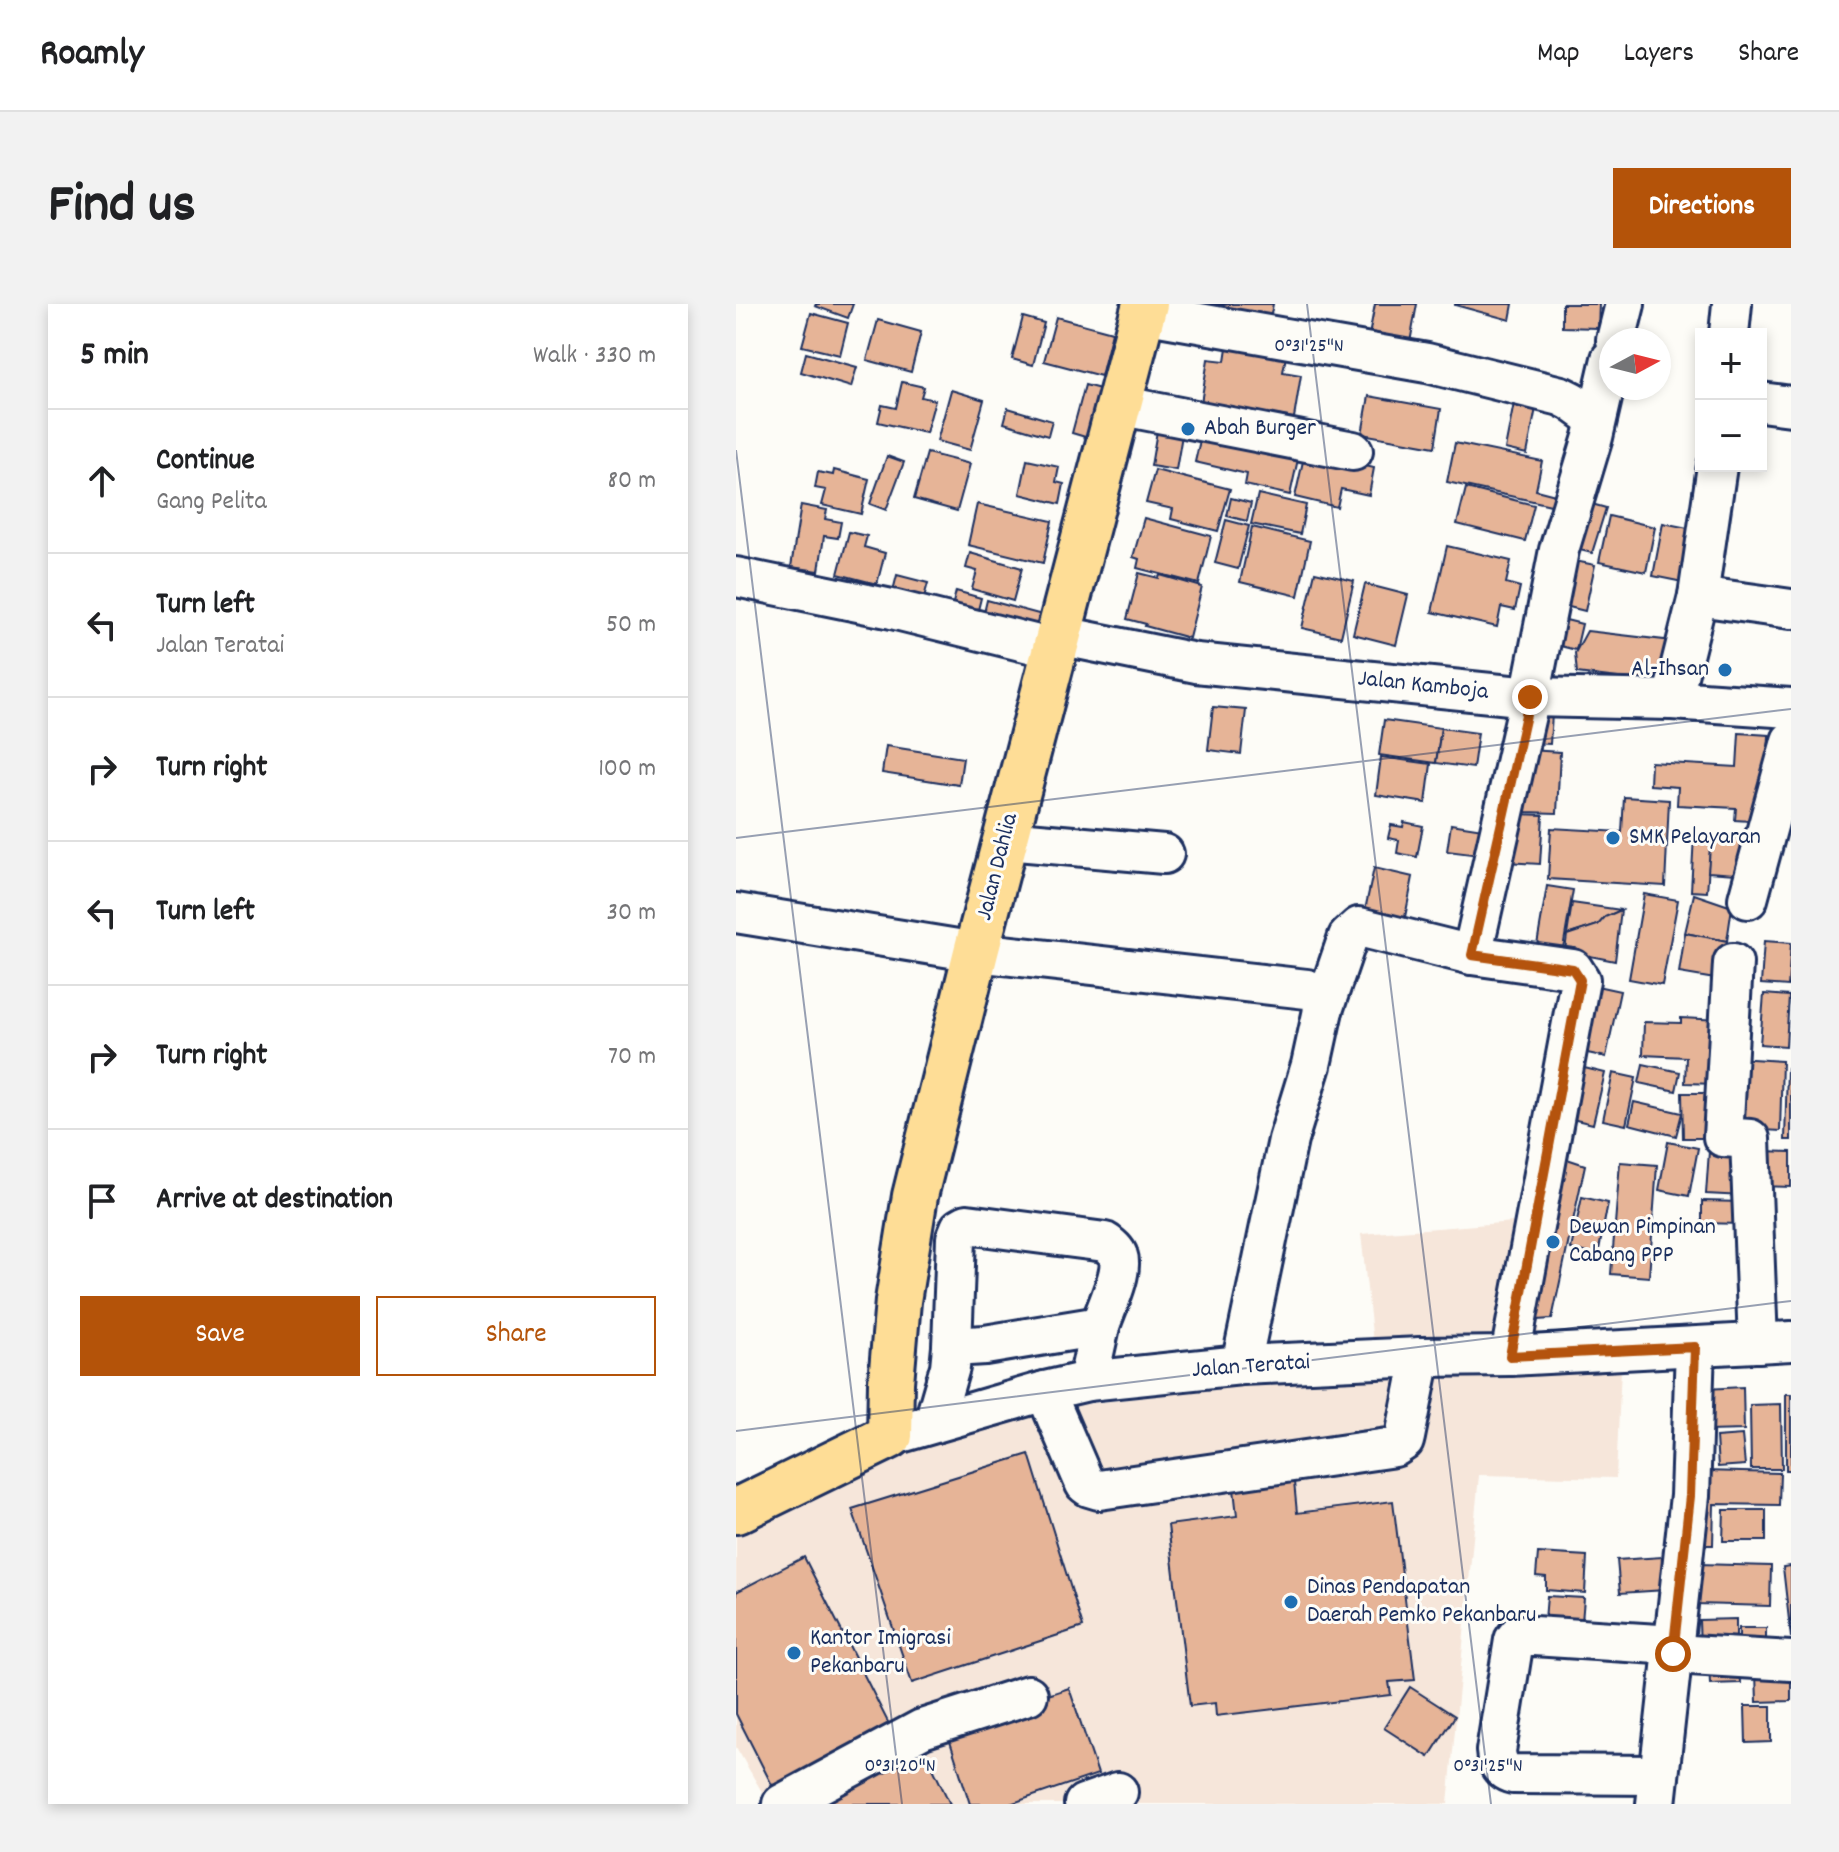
<!DOCTYPE html>
<html lang="en">
<head>
<meta charset="utf-8">
<style>
  :root { --surface:#fff; --page:#f2f2f2; --text:#202124; --muted:#757577; --line:#e0e0e0; --accent:#b45309 }
  body { margin:0; font-family:Dekko,sans-serif; background:var(--page); color:var(--text) }
  .controls { position:absolute; right:24px; top:24px; display:grid; overflow:hidden; border-radius:0px; box-shadow:0 4px 12px #0003 }
  .controls button { width:72px; height:72px; display:grid; place-items:center; padding:0; border:0; border-bottom:2px solid var(--line); background:var(--surface); color:var(--text); font:40px sans-serif }
  .compass { position:absolute; left:863px; top:24px; width:72px; height:72px; border-radius:50%; background:var(--surface); box-shadow:0 4px 12px #0003; rotate:83deg }
  .stop { position:absolute; width:24px; height:24px; margin:-18px; border:6px solid #b45309; border-radius:50%; background:#fff }
  .stop.end { background:#b45309; border-color:#fff; box-shadow:0 2px 8px #0008 }
  .list { margin:0; padding:0; list-style:none }
  h2 { display:flex; justify-content:space-between; align-items:center; height:104px; margin:0; padding:0 32px; font-size:34px }
  h2 small { font-size:26px; font-weight:400; color:var(--muted) }
  .list li { display:grid; grid-template-columns:52px 1fr auto; gap:24px; align-items:center; box-sizing:border-box; height:144px; padding:0 32px; border-top:2px solid var(--line) }
  .list b { display:block; font-size:30px; white-space:nowrap }
  .list p { margin:0; font-size:26px; white-space:nowrap; color:var(--muted) }
  .list em { font-size:26px; font-style:normal; color:var(--muted) }
  .actions { display:flex; gap:16px; padding:24px 32px }
  .actions a { flex:1; padding:18px 0; border:2px solid var(--accent); border-radius:0px; text-align:center; font-size:28px; color:var(--accent) }
  .actions .main { background:var(--accent); color:#fff }
  .icon { flex:none; width:44px; height:44px; fill:none; stroke:currentColor; stroke-width:2; stroke-linecap:round; stroke-linejoin:round }
  .map { position:relative; flex:none; width:1055px; height:1500px; overflow:hidden; border-radius:0px }
  header { display:flex; align-items:center; gap:48px; box-sizing:border-box; height:112px; padding:0 40px; background:var(--surface); border-bottom:2px solid var(--line) }
  header strong { font-size:38px }
  nav { display:flex; gap:44px; margin-inline-start:auto; font-size:28px }
  .intro { display:flex; align-items:center; justify-content:space-between; box-sizing:border-box; height:192px; padding:0 48px }
  h1 { margin:0; font-size:56px }
  .button { padding:20px 36px; border-radius:0px; background:var(--accent); color:#fff; font-size:28px; font-weight:700 }
  main { display:flex; gap:48px; padding:0 48px }
  aside { flex:1; background:var(--surface); border-radius:0px; box-shadow:0 4px 12px #0003 }
  .map>svg:first-child { display:block }
  .built { fill:#f6e6da }
  .building { fill:#e6b497; stroke:#1b2f5e; stroke-width:2 }
  .lines { fill:none; stroke-linecap:round; stroke-linejoin:round }
  .minor-casing { stroke:#1b2f5e; stroke-width:44 }
  .major-casing { stroke:#1b2f5e; stroke-width:50 }
  .minor { stroke:#fdfcf7; stroke-width:38 }
  .major { stroke:#fedd96; stroke-width:44 }
  .route { stroke:#b45309; stroke-width:10 }
  .ticks { fill:none; stroke:#1b2f5e; stroke-width:2; stroke-opacity:0.45 }
  .poi-dot { fill:#1f6fb2; stroke:#fdfcf7; stroke-width:3 }
  .labels { text-anchor:middle; dominant-baseline:central; stroke-width:6; stroke-linejoin:round; paint-order:stroke }
  .poi-label { font-size:24px; fill:#1b2f5e; stroke:#fdfcf7; text-anchor:start }
  .street-label { font-size:24px; fill:#1b2f5e; stroke:#fdfcf7 }
  .ticks-label { font-size:20px; text-anchor:middle; fill:#1b2f5e; stroke:#fdfcf7; stroke-width:6; stroke-linejoin:round; paint-order:stroke }
</style>
</head>
<body>
<header>
<strong>Roamly</strong>
<nav><a>Map</a><a>Layers</a><a>Share</a></nav>
</header>
<div class="intro"><h1>Find us</h1><a class="button">Directions</a></div>
<main>
<aside>
<h2>5 min<small>Walk · 330 m</small></h2>
<ul class="list">
<li><svg class="icon" aria-label="ahead" viewBox="0 0 24 24"><path d="M12 20V5M6 11l6-6 6 6"/></svg><div><b>Continue</b><p>Gang Pelita</p></div><em>80 m</em></li>
<li><svg class="icon" aria-label="left" viewBox="0 0 24 24"><path d="M17 20v-9H6M10 6l-5 5 5 5"/></svg><div><b>Turn left</b><p>Jalan Teratai</p></div><em>50 m</em></li>
<li><svg class="icon" aria-label="right" viewBox="0 0 24 24"><path d="M7 20v-9h11M14 6l5 5-5 5"/></svg><div><b>Turn right</b></div><em>100 m</em></li>
<li><svg class="icon" aria-label="left" viewBox="0 0 24 24"><path d="M17 20v-9H6M10 6l-5 5 5 5"/></svg><div><b>Turn left</b></div><em>30 m</em></li>
<li><svg class="icon" aria-label="right" viewBox="0 0 24 24"><path d="M7 20v-9h11M14 6l5 5-5 5"/></svg><div><b>Turn right</b></div><em>70 m</em></li>
<li><svg class="icon" aria-label="arrive" viewBox="0 0 24 24"><path d="M6 21V4h12l-3 4 3 4H6"/></svg><div><b>Arrive at destination</b></div></li>
</ul>
<div class="actions"><a class="main">Save</a><a>Share</a></div>
</aside>
<div class="map">
<svg width="1055" height="1500" viewBox="0 0 1055 1500">
  <rect width="100%" height="100%" fill="#fdfcf7"/>
  <filter id="ink" filterUnits="userSpaceOnUse"><feTurbulence type="fractalNoise" baseFrequency=".0125" numOctaves="2"/><feDisplacementMap in="SourceGraphic" scale="16" xChannelSelector="R" yChannelSelector="G"/><feConvolveMatrix kernelMatrix="1 2 1 2 8 2 1 2 1" color-interpolation-filters="sRGB"/></filter>
  <g filter="url(#ink)">
    <polygon class="built" points="791,917 805,1048 886,1041 880,1174 743,1171 712,1500 33,1500 0,1443 0,1225 156,1150 315,1104 640,1066 625,930"/>
    <g class="building">
      <polygon points="80,0 117,0 112,14 79,2"/>
      <polygon points="474,0 537,0 531,30 471,18"/>
      <polygon points="639,0 681,0 671,55 630,47"/>
      <polygon points="719,0 777,0 774,16 719,1"/>
      <polygon points="826,0 863,0 862,24 826,23"/>
      <polygon points="75,9 112,19 104,51 66,42"/>
      <polygon points="287,13 308,19 297,61 276,55"/>
      <polygon points="320,13 376,28 365,72 308,57"/>
      <polygon points="142,16 185,28 175,68 131,56"/>
      <polygon points="492,37 551,47 547,68 565,71 558,114 465,99 472,55 489,57"/>
      <polygon points="70,49 121,63 115,83 65,68"/>
      <polygon points="166,78 188,83 185,93 199,96 190,129 142,118 146,101 160,104"/>
      <polygon points="349,81 379,89 366,138 336,129"/>
      <polygon points="215,86 248,96 234,146 201,137"/>
      <polygon points="633,92 705,105 699,143 626,130"/>
      <polygon points="778,99 800,104 791,150 769,145"/>
      <polygon points="272,104 316,117 312,132 268,119"/>
      <polygon points="422,121 447,125 440,166 415,162"/>
      <polygon points="467,123 564,146 554,191 509,181 511,170 459,158"/>
      <polygon points="719,139 806,157 800,186 827,193 824,203 711,178"/>
      <polygon points="569,148 638,164 633,191 605,185 601,203 559,193"/>
      <polygon points="191,149 234,160 221,207 178,195"/>
      <polygon points="151,152 168,158 150,206 134,200"/>
      <polygon points="291,156 323,163 320,178 328,180 324,200 284,190"/>
      <polygon points="98,166 133,175 125,210 86,201 90,186 79,184 82,168 97,171"/>
      <polygon points="419,166 494,185 482,227 435,215 437,205 410,199"/>
      <polygon points="730,184 798,201 789,237 721,220"/>
      <polygon points="522,190 570,201 564,230 515,220"/>
      <polygon points="495,194 515,199 511,217 491,212"/>
      <polygon points="845,197 870,204 856,249 832,243"/>
      <polygon points="241,200 316,217 307,259 232,241"/>
      <polygon points="65,201 91,206 89,215 105,218 102,234 88,232 83,267 55,263"/>
      <polygon points="873,212 919,223 910,268 863,258"/>
      <polygon points="408,214 475,232 463,280 401,264 403,255 397,253"/>
      <polygon points="490,216 513,222 502,265 479,259"/>
      <polygon points="927,219 962,226 952,279 917,272"/>
      <polygon points="516,223 574,237 562,292 504,278"/>
      <polygon points="113,228 131,232 128,243 149,249 141,280 102,270"/>
      <polygon points="711,242 775,257 770,279 784,283 779,306 765,303 761,323 696,308"/>
      <polygon points="234,249 286,264 277,297 236,285 241,267 230,264"/>
      <polygon points="839,257 859,261 849,307 829,302"/>
      <polygon points="579,268 618,277 605,333 566,324"/>
      <polygon points="403,269 423,274 424,271 466,283 453,334 409,322 410,320 391,315"/>
      <polygon points="161,271 192,279 185,304 155,295"/>
      <polygon points="629,280 672,291 660,341 617,330"/>
      <polygon points="220,287 245,294 238,322 213,315"/>
      <polygon points="251,296 310,312 303,338 245,322"/>
      <polygon points="818,313 846,320 840,346 812,339"/>
      <polygon points="851,327 945,338 940,381 841,369 839,349"/>
      <polygon points="477,403 510,406 505,450 472,446"/>
      <polygon points="796,409 816,410 814,440 795,439"/>
      <polygon points="648,416 705,424 700,459 643,451"/>
      <polygon points="705,424 742,429 737,464 700,459"/>
      <polygon points="1003,429 1033,431 1029,518 999,516 1000,504 941,501 942,483 914,481 915,458 1001,463"/>
      <polygon points="150,442 227,454 223,481 146,469"/>
      <polygon points="793,446 824,448 821,509 790,508"/>
      <polygon points="645,453 695,460 690,499 640,491"/>
      <polygon points="888,493 933,496 929,582 812,575 815,524 886,528"/>
      <polygon points="783,510 807,511 804,560 770,558"/>
      <polygon points="668,518 687,522 681,553 661,549 663,536 652,534 655,521 667,523"/>
      <polygon points="715,520 747,525 743,551 711,547"/>
      <polygon points="958,531 975,532 971,588 955,587"/>
      <polygon points="975,532 1017,535 1014,571 972,568"/>
      <polygon points="638,564 677,573 666,628 626,620"/>
      <polygon points="811,582 837,586 825,656 799,652"/>
      <polygon points="908,590 942,596 926,681 893,675"/>
      <polygon points="958,590 996,603 991,637 949,629"/>
      <polygon points="836,599 885,606 869,613 862,621 831,631"/>
      <polygon points="885,606 879,657 829,647 831,631 862,621 869,613"/>
      <polygon points="949,629 991,637 985,676 943,669"/>
      <polygon points="1028,637 1055,639 1052,682 1025,680"/>
      <polygon points="847,679 884,687 870,753 833,745"/>
      <polygon points="1028,690 1053,692 1050,742 1024,740"/>
      <polygon points="945,714 984,716 981,780 949,779 950,753 907,751 908,718 945,719"/>
      <polygon points="1000,754 1046,757 1044,827 998,824"/>
      <polygon points="907,760 944,768 940,787 903,779"/>
      <polygon points="836,761 869,769 857,820 823,812"/>
      <polygon points="1051,764 1055,765 1055,836 1049,836"/>
      <polygon points="877,769 900,774 890,821 867,816"/>
      <polygon points="946,789 981,789 981,834 947,834"/>
      <polygon points="898,798 946,809 940,832 893,820"/>
      <polygon points="932,838 962,844 953,892 923,886"/>
      <polygon points="973,847 1010,849 1007,892 970,890"/>
      <polygon points="1028,847 1055,848 1055,883 1027,882"/>
      <polygon points="819,851 849,861 816,1015 784,1017"/>
      <polygon points="884,858 921,861 913,973 875,970"/>
      <polygon points="846,893 872,899 862,951 835,945"/>
      <polygon points="966,897 1006,898 1005,920 966,919"/>
      <polygon points="1007,1083 1008,1126 971,1127 970,1085"/>
      <rect x="1050" y="1090" width="5" height="76"/>
      <polygon points="1045,1100 1046,1165 1015,1165 1014,1101"/>
      <polygon points="1006,1131 1009,1161 982,1163 980,1133"/>
      <polygon points="293,1150 347,1323 176,1379 116,1205"/>
      <polygon points="967,1167 1044,1169 1043,1201 978,1200 977,1241 965,1241"/>
      <polygon points="558,1178 561,1209 657,1197 679,1376 653,1378 655,1391 480,1412 479,1399 454,1402 432,1221 501,1212 498,1185"/>
      <polygon points="988,1206 1030,1206 1030,1237 987,1237"/>
      <polygon points="802,1249 851,1252 849,1289 810,1286 810,1273 800,1272"/>
      <polygon points="68,1253 155,1424 38,1485 0,1410 0,1288"/>
      <polygon points="926,1253 929,1286 884,1289 881,1256"/>
      <polygon points="962,1260 1035,1262 1034,1302 960,1300"/>
      <polygon points="1055,1262 1055,1334 1047,1263"/>
      <polygon points="811,1292 848,1294 846,1318 809,1316"/>
      <polygon points="1000,1315 1000,1344 964,1345 963,1316"/>
      <rect x="1003" y="1324" width="27" height="21"/>
      <polygon points="1004,1358 1005,1379 974,1380 973,1359"/>
      <polygon points="1055,1368 1055,1397 1021,1398 1020,1369"/>
      <polygon points="674,1383 719,1412 693,1453 648,1424"/>
      <polygon points="333,1384 362,1470 274,1500 234,1500 210,1425"/>
      <polygon points="1009,1402 1035,1402 1035,1438 1010,1439"/>
      <polygon points="186,1441 214,1500 59,1500"/>
    </g>
    <g class="lines">
      <defs>
        <g id="minor">
          <polyline points="406,9 691,59 825,92 835,97 860,115"/>
          <polyline points="993,30 996,0"/>
          <polyline points="880,36 889,0"/>
          <polyline points="1025,98 1055,102"/>
          <polyline points="382,101 617,147"/>
          <polyline points="0,273 156,305 318,345"/>
          <polyline points="962,292 1055,305"/>
          <polyline points="322,331 460,359 794,393 936,396 1055,404"/>
          <polyline points="936,396 962,292 981,162"/>
          <polyline points="269,536 428,550"/>
          <polyline points="1012,595 1055,437"/>
          <path d="M0,609L240,648L571,685C583,688 586,695 587,706"/>
          <polyline points="736,651 794,393 823,246 857,133 875,55"/>
          <polyline points="997,659 987,833 1014,835 1022,1039"/>
          <path d="M216,1043L220,934L224,924L231,920L369,938C374,942 380,946 382,952C388,968 369,1006 364,1022"/>
          <polyline points="505,1061 552,836 575,761 587,706 612,633 623,623 736,651 837,665 844,676 774,1052"/>
          <polyline points="309,1087 349,1180 353,1183 363,1186 659,1143 668,1137 669,1133 685,1053"/>
          <polyline points="198,1118 214,1063 216,1043 249,1041 364,1022 352,1077"/>
          <polyline points="154,1132 309,1087 352,1077 505,1061 685,1053 774,1052 1055,1037"/>
          <polyline points="937,1350 1055,1357"/>
          <path d="M923,1471L777,1470C765,1467 761,1459 760,1447L778,1336L782,1331L938,1341"/>
          <polyline points="46,1500 186,1425 292,1391"/>
          <polyline points="348,1500 382,1488"/>
          <polyline points="920,1500 954,1192 959,1043"/>
        </g>
        <polyline id="major" points="0,1207 154,1132 155,1078 162,997 179,892 240,648 409,0"/>
      </defs>
      <use href="#minor" class="minor-casing"/>
      <use href="#major" class="major-casing"/>
      <use href="#minor" class="minor"/>
      <use href="#major" class="major"/>
    </g>
  </g>
  <g class="lines" filter="url(#ink)">
    <polyline class="route" points="794,393 736,651 837,665 844,676 774,1052 959,1043 954,1192 937,1350"/>
  </g>
  <path class="ticks" d="M571,0L755,1500M0,146L166,1500M0,534L1055,405M0,1127L1055,997"/>
  <g class="poi-dot">
    <circle cx="452" cy="125" r="8"/>
    <circle cx="989" cy="366" r="8"/>
    <circle cx="877" cy="534" r="8"/>
    <circle cx="817" cy="938" r="8"/>
    <circle cx="555" cy="1298" r="8"/>
    <circle cx="58" cy="1349" r="8"/>
  </g>
  <g class="labels">
    <g class="poi-label">
      <text x="468" y="125">Abah Burger</text>
      <text x="973" y="366" text-anchor="end">Al-Ihsan</text>
      <text x="893" y="534">SMK Pelayaran</text>
      <text x="833" y="924">Dewan Pimpinan<tspan x="833" dy="28">Cabang PPP</tspan></text>
      <text x="571" y="1284">Dinas Pendapatan<tspan x="571" dy="28">Daerah Pemko Pekanbaru</tspan></text>
      <text x="74" y="1335">Kantor Imigrasi<tspan x="74" dy="28">Pekanbaru</tspan></text>
    </g>
    <g class="street-label">
      <text transform="translate(687 382) rotate(6)">Jalan Kamboja</text>
      <text transform="translate(262 563) rotate(-76)">Jalan Dahlia</text>
      <text transform="translate(515 1063) rotate(-4)">Jalan Teratai</text>
    </g>
  </g>
  <g class="ticks-label">
    <text x="573" y="47">0°31'25"N</text>
    <text x="164" y="1467">0°31'20"N</text>
    <text x="752" y="1467">0°31'25"N</text>
  </g>
</svg>
<div class="controls">
<button>+</button>
<button>−</button>
</div>
<svg class="compass" viewBox="-18 -18 36 36"><path d="M0-13l5 13h-10z" fill="#e53935"/><path d="M0 13l5-13h-10z" fill="#757577"/></svg>
<div class="stop" style="left:937px;top:1350px"></div>
<div class="stop end" style="left:794px;top:393px"></div>
</div>
</main>
</body>
</html>
